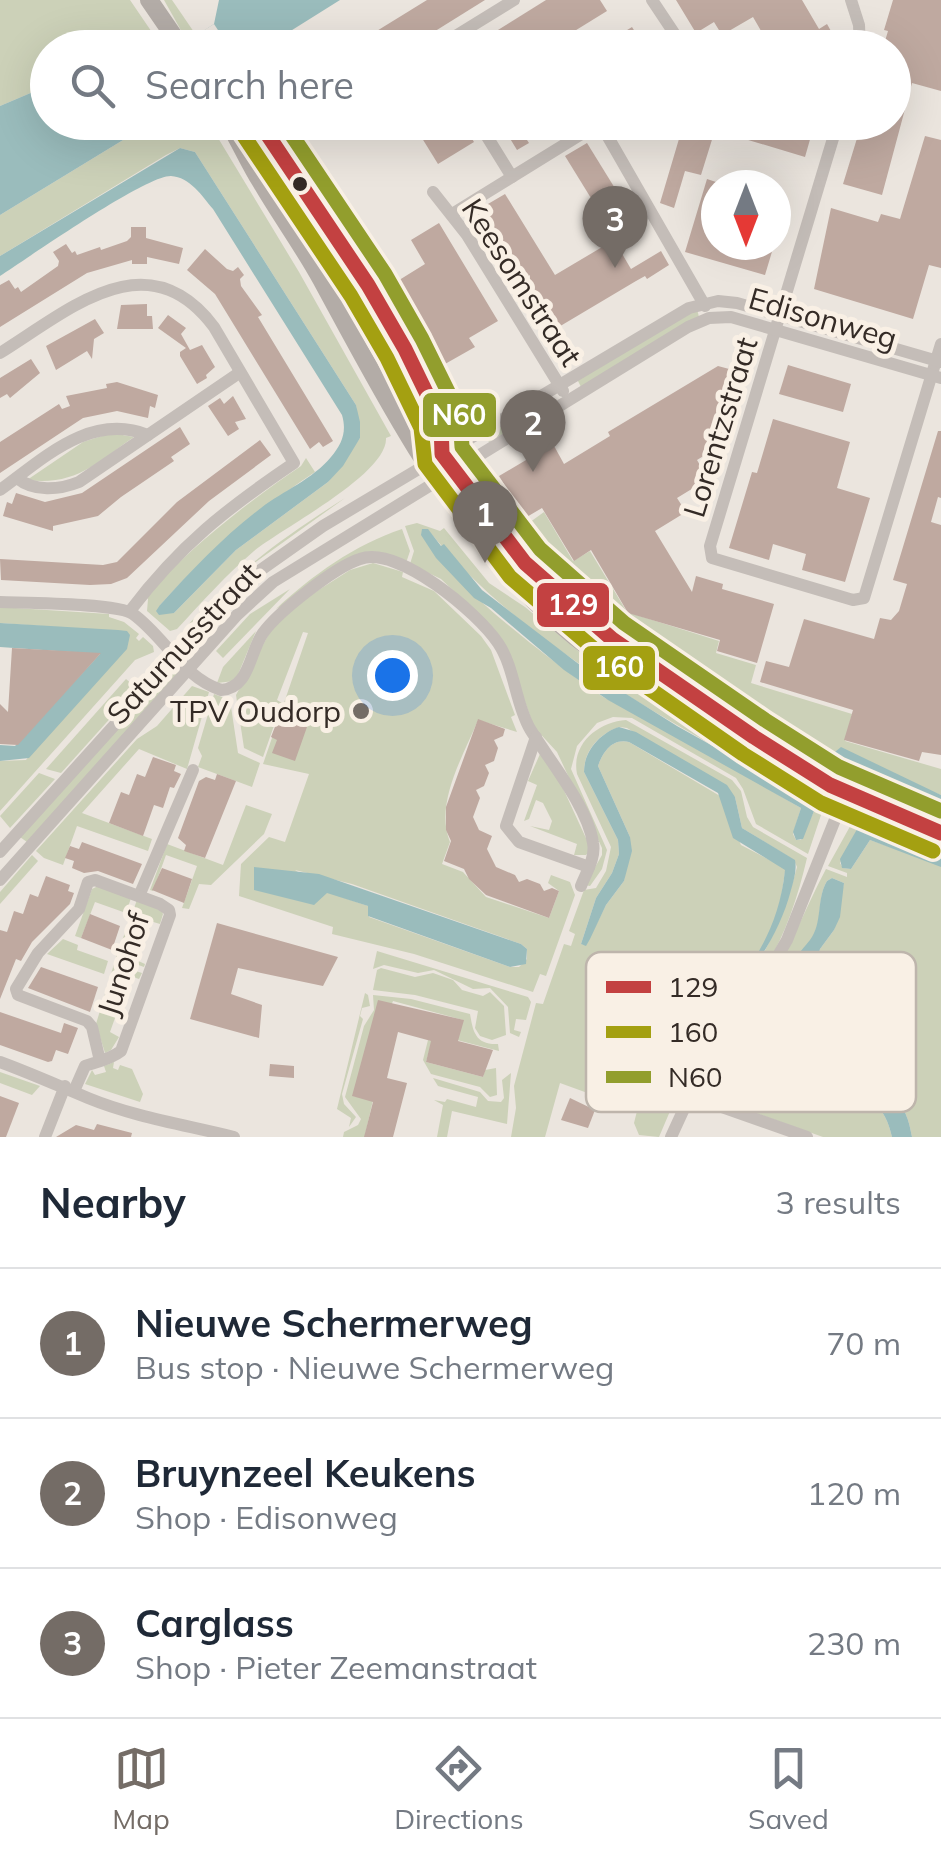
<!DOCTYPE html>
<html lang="en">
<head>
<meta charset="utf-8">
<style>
  :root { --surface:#fff; --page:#f2f2f3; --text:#1f2937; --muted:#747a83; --line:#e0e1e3; --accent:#746c66 }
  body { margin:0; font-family:Mulish,sans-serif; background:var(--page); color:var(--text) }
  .compass { position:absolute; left:701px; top:170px; width:90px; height:90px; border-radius:50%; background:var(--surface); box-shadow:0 10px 40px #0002; rotate:180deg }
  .you { position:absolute; left:392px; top:675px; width:35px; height:35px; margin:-25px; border:8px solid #fff; border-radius:50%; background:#1a73e8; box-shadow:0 0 0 15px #1a73e833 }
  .badge { display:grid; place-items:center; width:65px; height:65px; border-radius:50%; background:var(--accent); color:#fff; font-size:32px; font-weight:700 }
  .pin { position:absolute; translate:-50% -82px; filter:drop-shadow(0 2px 5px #0008) }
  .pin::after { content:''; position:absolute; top:52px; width:35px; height:30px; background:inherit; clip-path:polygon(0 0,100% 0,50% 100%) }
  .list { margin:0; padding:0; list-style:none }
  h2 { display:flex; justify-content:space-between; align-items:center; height:130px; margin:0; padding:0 40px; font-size:42px }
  h2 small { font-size:32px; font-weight:400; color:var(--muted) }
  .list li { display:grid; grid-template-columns:65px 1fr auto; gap:30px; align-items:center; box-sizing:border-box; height:150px; padding:0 40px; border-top:2px solid var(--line) }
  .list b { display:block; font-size:38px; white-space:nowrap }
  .list p { margin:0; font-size:32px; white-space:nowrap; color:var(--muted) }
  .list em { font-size:32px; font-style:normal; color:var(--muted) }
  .icon { flex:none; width:55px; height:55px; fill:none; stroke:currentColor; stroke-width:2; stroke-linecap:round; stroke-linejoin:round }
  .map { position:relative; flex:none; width:941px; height:1137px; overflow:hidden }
  .search { position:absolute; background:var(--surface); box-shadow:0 10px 40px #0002; left:30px; right:30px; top:30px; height:110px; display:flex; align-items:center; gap:25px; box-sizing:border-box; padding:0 35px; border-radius:55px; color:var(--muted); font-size:38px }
  .sheet { height:580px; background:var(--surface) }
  nav { display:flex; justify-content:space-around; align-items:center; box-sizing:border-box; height:140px; border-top:2px solid var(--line); background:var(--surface); font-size:28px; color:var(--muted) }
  nav a { display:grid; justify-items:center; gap:5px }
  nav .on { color:var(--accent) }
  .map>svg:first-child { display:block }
  .green { fill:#ccd1b8; fill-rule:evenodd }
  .water { fill:#9abcbc }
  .pier { fill:#ebe5de }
  .building { fill:#bfa9a0 }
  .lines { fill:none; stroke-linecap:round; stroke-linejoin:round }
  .minor { stroke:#c4bdb8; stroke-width:12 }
  .major { stroke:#b3aca7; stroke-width:18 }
  .bus-1-casing { stroke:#f9f0e5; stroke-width:22 }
  .bus-2-casing { stroke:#f9f0e5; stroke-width:22 }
  .bus-3-casing { stroke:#f9f0e5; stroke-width:22 }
  .bus-1 { stroke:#c34141; stroke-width:15 }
  .bus-2 { stroke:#a4a011; stroke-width:15 }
  .bus-3 { stroke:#929e2d; stroke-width:15 }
  .bus-dot { fill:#342b26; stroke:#f9f0e5; stroke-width:4 }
  .poi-dot { fill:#746c66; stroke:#f9f0e5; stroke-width:4 }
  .labels { text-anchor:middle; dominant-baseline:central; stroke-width:10; stroke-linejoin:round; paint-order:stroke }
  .street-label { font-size:30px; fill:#342b26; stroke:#f9f0e5 }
  .poi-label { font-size:30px; fill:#342b26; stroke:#f9f0e5; text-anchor:end }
  .key { fill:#f9f0e5; stroke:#beb5ac; stroke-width:2.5 }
  .key-label { font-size:28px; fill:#342b26 }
  .line-badge { stroke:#f9f0e5; stroke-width:4 }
  .badge-label { font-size:28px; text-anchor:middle; font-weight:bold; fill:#fff }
</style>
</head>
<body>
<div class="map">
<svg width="941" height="1137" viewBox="0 0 941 1137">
  <rect width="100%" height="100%" fill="#ebe5de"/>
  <g class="green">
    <polygon points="0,0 130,0 162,47 48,48 47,86 0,106"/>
    <polygon points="164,0 172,0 196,35 187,41"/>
    <path d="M151,123H209L299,272L391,436L386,438C388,474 282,528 254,551C226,575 202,602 177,629L170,631L147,611L148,599L145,596C193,546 243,505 301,466L306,458L315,472C256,511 207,553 160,605L162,613H174L236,550L328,482L360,438L356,405L195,152L180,148L166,155L0,256V215Z"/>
    <polygon points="697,309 699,317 581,387 577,379"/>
    <polygon points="540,402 544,410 489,442 485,435"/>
    <path d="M111,433L134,437C96,463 76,486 27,480L83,442Z"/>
    <path d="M345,498L253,564L191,628L187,626C238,570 282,538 345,498Z"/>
    <path d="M544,512L573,561L590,551L627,612L719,641L716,653L756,665L751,683L852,714L845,741L941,769V795L836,754L873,776L870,783C744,725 619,627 526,525Z"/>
    <path d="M417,523L440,531L444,528L489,583L525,607L594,664L684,720L818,793L823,809L808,854L756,824L743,789L736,778L632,718L613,717L597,723L577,746L571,769L607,850L602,869L590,886L585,885L602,855V848L557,752L534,727L505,645L494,629L441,579L410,564L414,551L405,526ZM422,529L428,530C527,650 673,722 806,798H813L814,811L801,840H796L793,834L801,808C745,776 690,741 633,711C624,706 614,703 605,698C569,675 423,565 422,529Z"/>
    <path d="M402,529L410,551L406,563L378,554L276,609C311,576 356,544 402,529Z"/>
    <path d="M373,563L403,572L402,577L434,591L481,636L491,650L515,715L511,717L517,732L478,720C464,755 434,803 450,842L442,864L463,872L486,897L549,918L559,891L548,883L551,875L570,882L575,895L546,976L540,974L533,992L414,954L332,934L333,927L239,896L241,864L269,837L285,842L309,774L263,764L308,633L303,632L277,700L282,703L263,757L244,748L236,695L271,630L303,600L350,570ZM295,870L352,884L521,944L527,949V959L519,967H510L369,917L368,906L327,892Z"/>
    <polygon points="290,589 223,658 216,651 250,614"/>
    <polygon points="0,607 109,614 109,617 124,622 139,634 136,638 139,641 143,637 153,646 154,652 135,660 0,811 0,761 26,760 125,632 0,623"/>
    <polygon points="256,631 237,677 234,681 217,683 223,667"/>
    <polygon points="172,669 179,673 27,842 20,837"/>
    <polygon points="126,679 134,686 133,693 61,773 46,769"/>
    <polygon points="192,686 209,692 187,769 139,749 82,813 152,839 148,851 77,826 63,865 44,858 36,851 137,739 157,726"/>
    <polygon points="214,694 230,700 238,753 260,763 252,787 198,767 202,756 198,748"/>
    <path d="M626,720L732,780L741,791L747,817L753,827L807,858C798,896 786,934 765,968C741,1006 710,1037 688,1077L685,1076L659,1137L639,1135L634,1123L637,1111L560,1083L545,1137H511L516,1108L514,1086L536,1003L543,1004L564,944L571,946L575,934L569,931L584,890L596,888L606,871L611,847L577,774C571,743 599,722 626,720ZM620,727L627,728L735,797L742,828L794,860L797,867C786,909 769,950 743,986C715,1025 687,1058 667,1101L663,1096L703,1028L741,981L765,942L779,911L785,872V868L741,845L720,796L629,742C612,738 603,752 598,766L630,837L624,881L606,905L586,945L581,944L596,898L612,873L619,854L618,840L584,772C584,751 599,733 620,727Z"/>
    <polygon points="540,754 549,758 591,849 586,855 574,855 577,844 530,826 549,830 552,821 543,803 536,800 529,819 524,821 537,785 528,781"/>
    <polygon points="39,773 55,779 10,828 0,816"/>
    <polygon points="246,805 272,814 264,834 211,885 199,884 189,909 182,908 197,866 166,855 153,891 150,890 167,844 223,865"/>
    <path d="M869,816L941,847V856L860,824L840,863L843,868L851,869L870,840L941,865V1137H912C903,1070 837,1060 783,1041L775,1033V1019L797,993L820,949L834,930L844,883L832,878L827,881C816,899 824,923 811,940C779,980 744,1022 717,1067L731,1082L749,1055L759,1052C806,1073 881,1076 892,1137H823L713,1098L716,1092L710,1090L705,1094C692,1070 737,1028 752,1008C784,966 801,916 826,869L847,877V873L828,866L853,821Z"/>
    <polygon points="32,855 38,861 0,904 0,892"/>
    <polygon points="98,886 131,898 126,913 95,902 81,938 75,936 92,889"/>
    <polygon points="137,900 161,910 163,914 160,924 150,921 136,960 145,964 144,967 116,957"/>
    <polygon points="63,939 78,945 77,950 108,961 104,974 47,954"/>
    <polygon points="377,951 528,997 531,1002 526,1020 516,1019 514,1030 521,1032 519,1037 510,1033 508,1007 490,988 473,989 434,970 418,973 384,965 373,969"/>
    <polygon points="114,964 142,973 139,979 130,976 110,1032 119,1037 111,1050 105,1053 96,1024"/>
    <polygon points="381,968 415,977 433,973 453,980 462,990 483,996 490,992 504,1006 506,1035 492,1040 480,1036 475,1028 478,1011 415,995 373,990 377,970"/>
    <polygon points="365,993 368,995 370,1006 362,1008 360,1016 363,1019 342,1094 344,1104 356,1117 349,1127 351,1118 337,1109"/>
    <path d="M373,995L411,999L470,1014C473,1031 475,1045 498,1044L499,1051L457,1040L463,1020L393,1001L353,1096L373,1100L365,1135L368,1137H343L344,1132L358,1125L361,1119L345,1097L364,1026L374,1010Z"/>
    <polygon points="428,1040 432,1041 426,1062 483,1077 485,1070 496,1068 497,1095 490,1097 480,1087 431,1074 423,1060"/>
    <polygon points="114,1062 113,1068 118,1070 120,1065 132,1069 143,1094 140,1102 85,1084 92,1070 95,1075 106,1072 104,1066"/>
    <polygon points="0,1072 40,1086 32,1095 0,1083"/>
    <polygon points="511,1073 507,1124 452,1111 447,1137 437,1137 443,1105 434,1100 445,1102 447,1099 476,1107 478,1097 438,1086 433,1078 480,1092 488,1101 501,1102 504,1098 502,1080"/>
  </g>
  <g class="water">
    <polygon points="219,0 340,0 265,47 177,48 214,24"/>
    <polygon points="47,86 48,122 151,123 0,215 0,106"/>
    <path d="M180,148L195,152L356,405L360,422V438L343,466L328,482L236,550L174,613L159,615L156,611L160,605C192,570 224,536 261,508C283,491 313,479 331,457C342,444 347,432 342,415L213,209C202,196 190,177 171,176C146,175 28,258 0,276V256Z"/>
    <polygon points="422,529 428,529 441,546 444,544 482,590 580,665 677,726 806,798 813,798 814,811 803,839 796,840 793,832 801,808 608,700 564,670 491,608 474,598 436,558 421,535"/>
    <polygon points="0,623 118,630 127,631 130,635 127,649 29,758 0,761 0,745 15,746 100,654 0,647"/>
    <path d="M619,727L636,732L727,785L735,797L742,828L795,860C797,870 794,879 791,890C775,951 734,991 700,1041C686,1060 677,1082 666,1101L663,1096C675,1073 687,1048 703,1028C744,976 778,938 785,870L733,838L718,793L629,742C612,738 603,752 598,766L630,837L632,851L624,881L606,905L590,939L586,946L581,944L596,898L612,873L619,854L618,840L584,772C584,751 600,733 619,727Z"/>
    <polygon points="841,747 941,795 941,813 900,796 835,752"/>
    <polygon points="866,823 877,833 941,856 941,867 870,840 851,869 842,868 840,859 860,824"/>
    <polygon points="254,867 319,874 521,944 527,949 526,964 510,967 368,916 368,906 327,893 314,905 254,890"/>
    <path d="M832,878L844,883L840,917L834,930L820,949L811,975L775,1020V1032L783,1041C837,1060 903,1070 912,1137H892C881,1076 806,1073 759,1052L749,1055L731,1082H721L717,1075C718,1050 792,962 810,940C823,923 816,899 827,881Z"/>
  </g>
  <polygon class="pier" points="214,24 229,47 177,47"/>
  <g class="building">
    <polygon points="427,0 485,0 408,48 374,48 367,37"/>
    <polygon points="546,0 600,0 607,11 547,48 469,48"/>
    <polygon points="676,0 802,0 819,29 827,24 836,40 823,48 771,48 753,17 722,35 714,22 696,33"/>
    <polygon points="893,0 941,0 941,91 912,83 882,195 843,184 862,122 894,122 894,48 883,48 888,31 884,30"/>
    <polygon points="632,27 645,48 598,48"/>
    <polygon points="412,122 462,122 474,142 438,164"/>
    <polygon points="500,122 555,122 527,140 529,143 517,150"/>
    <polygon points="684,122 815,122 805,157 715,130 701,175 685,171 674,208 660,203"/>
    <polygon points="925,136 941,140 941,268 929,265 913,319 814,289 831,208 878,222 881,214 900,219"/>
    <polygon points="587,143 637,224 615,237 565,156"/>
    <polygon points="707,179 716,182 716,245 774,245 765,275 685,252"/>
    <polygon points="505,194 555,275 614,240 631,269 661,251 669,265 647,279 645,276 636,281 557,328 546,325 530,298 530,275 519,282 476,211"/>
    <polygon points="439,223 498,321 469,338 475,347 445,364 396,282 425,264 411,240"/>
    <polygon points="131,227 146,227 146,238 183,248 179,264 147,257 147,264 132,264 132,260 87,273 0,327 0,285 9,280 15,289 18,287 21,292 58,266 59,261 53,252 66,244 72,253 75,251 77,255 100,247 101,250 127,241 131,237"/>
    <polygon points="205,249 227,269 233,271 238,267 244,275 240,279 241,286 262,315 258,317 333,441 323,447 319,442 310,449 215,294 187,270"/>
    <polygon points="147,304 147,316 152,316 153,329 117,329 121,305"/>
    <polygon points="168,315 186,328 181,334 190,350 202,345 215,367 206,375 207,378 197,384 180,356 180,352 186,348 158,328"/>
    <polygon points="95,319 104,333 94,339 92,359 87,351 56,370 46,346"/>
    <polygon points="31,359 40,373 10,398 7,394 0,398 0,378"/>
    <polygon points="788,365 851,384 843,412 779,394"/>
    <polygon points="718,366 744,373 723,444 697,460 708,479 677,498 686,512 655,531 692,592 696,576 723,584 722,589 774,604 757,663 717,651 720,640 628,613 591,550 574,561 542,508 525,518 499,476 553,444 564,464 610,436 608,432"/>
    <polygon points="117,382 158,395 155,408 150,406 148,418 117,411 83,418 0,473 0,442 59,404 62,409 70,406 66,396 107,388 106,384"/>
    <polygon points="233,396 246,419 235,422 239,429 228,436 208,406 220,398 224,404"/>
    <polygon points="773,419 850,442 837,488 870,498 845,582 802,570 806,554 773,544 769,560 729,548 752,472 757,473"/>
    <polygon points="180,427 190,444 171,457 174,461 121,497 98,516 53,526 53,531 3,516 7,502 12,504 16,493 45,502 82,493"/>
    <polygon points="938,431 941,431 941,498 938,497 931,522 941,525 941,755 922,752 919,761 844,740 853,710 760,682 766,661 789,667 804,619 874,639 880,618 891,620 899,611 907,584 893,580"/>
    <polygon points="260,440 271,455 209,501 127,578 111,584 90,585 1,580 0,559 103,565 117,562 177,502"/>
    <polygon points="12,648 101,653 18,745 0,744 0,704 8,712"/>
    <polygon points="290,705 305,711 301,725 307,727 295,761 272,753 277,740 271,737 278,719 284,721"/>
    <polygon points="478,719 505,729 503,736 494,740 498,748 494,761 485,765 489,773 484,786 476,790 480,798 473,817 479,830 492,836 487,849 496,867 515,875 519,882 527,879 540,884 544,891 552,888 559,891 549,918 486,895 469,879 464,869 444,861 451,841 446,830 446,807"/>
    <polygon points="153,757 176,765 174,771 181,774 174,788 170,787 163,808 154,805 143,836 109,823 121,792 129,795 137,774 145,777"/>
    <polygon points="217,774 236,781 205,858 184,851 186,845 178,838 199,781 206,777 215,780"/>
    <polygon points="82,842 142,864 133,884 98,871 84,873 72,868 74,861 65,858 70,846 79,849"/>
    <polygon points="162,868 192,879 184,903 152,890"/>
    <polygon points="46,876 70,885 68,891 74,893 70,904 32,942 21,961 16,959 0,999 0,930 7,932 14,911 23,914 30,894 38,897"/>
    <polygon points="90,914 120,926 112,950 81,938"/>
    <polygon points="217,923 338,957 323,986 238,968 231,994 262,1005 259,1038 190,1019"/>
    <polygon points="41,967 98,987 90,1012 28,988"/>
    <polygon points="378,1000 464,1020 458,1041 493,1050 483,1077 426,1062 431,1041 398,1032 387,1078 407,1083 393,1137 364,1137 373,1102 352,1096"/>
    <polygon points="0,1012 61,1033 64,1023 78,1028 68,1054 56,1050 52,1061 48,1062 0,1045"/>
    <polygon points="270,1064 294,1066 294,1078 269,1076"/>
    <polygon points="0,1096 19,1103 6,1137 0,1137"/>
    <polygon points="570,1098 595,1110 588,1128 561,1120"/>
    <polygon points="97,1124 132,1133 131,1137 56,1137 76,1125 94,1130"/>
  </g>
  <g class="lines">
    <g class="minor">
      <polyline points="652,0 676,36 698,48"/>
      <polyline points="851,0 859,25 860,48"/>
      <polyline points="436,48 514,0"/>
      <polyline points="478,122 512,177"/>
      <polyline points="838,122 710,546 712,558 853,600 864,598 941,344"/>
      <polyline points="600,123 705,306"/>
      <polyline points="433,192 467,235 563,391"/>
      <polyline points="452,214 601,122"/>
      <path d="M0,353C68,311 147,238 214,327L294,463C226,509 180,545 130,611"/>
      <path d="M17,478C34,492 59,490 79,482L239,373"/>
      <path d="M0,490C44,458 91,412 148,435"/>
      <path d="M0,602C25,603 117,603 133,614C165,637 182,677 221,690C250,688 249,653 263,633C278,612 335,567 360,559C398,545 478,613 498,643C515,668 515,703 530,729C549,760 588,807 593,843C596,857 586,873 581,886"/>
      <polyline points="536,737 506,826 519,842 589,867"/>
      <polyline points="0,852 175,658 255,574 323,526 689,308 718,301 737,303 941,362"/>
      <polyline points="0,880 237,615 273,582 688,327 709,318 731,317 941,378"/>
      <polyline points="139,896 193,770"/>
      <path d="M0,1062C30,1073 59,1086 88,1098C134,1117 186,1125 234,1137"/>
      <path d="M74,1091L85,1066C97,1062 111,1059 121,1051L170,915L169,910L160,904L95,880L88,882L79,909L38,953L16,989L18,995L87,1021L92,1027L100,1061"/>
      <polyline points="688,1095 807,1137"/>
      <polyline points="45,1137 65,1086"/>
      <polyline points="671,1137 711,1050 765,978 787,940 846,792"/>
    </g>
    <g class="major">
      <polyline points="149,0 182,48"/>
      <path d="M228,122C240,142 249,163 261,182C280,215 303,246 321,279C378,384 432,490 513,579C620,697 796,772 941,833"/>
      <polyline points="274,186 318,237 344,276 453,471 525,563 612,639 754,738"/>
    </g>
    <defs>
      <polyline id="bus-1" points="259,122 368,285 405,349 441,423 442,454 525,563 612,639 754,737 830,785 941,833"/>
      <polyline id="bus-2" points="242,133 351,296 387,358 421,428 425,464 510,577 601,655 743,754 821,803 933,851"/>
      <polyline id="bus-3" points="283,122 385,274 422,339 460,416 462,447 540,549 624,623 765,720 839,767 941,811"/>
    </defs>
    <use href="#bus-1" class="bus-1-casing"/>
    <use href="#bus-2" class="bus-2-casing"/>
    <use href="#bus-3" class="bus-3-casing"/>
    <use href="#bus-1" class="bus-1"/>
    <use href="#bus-2" class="bus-2"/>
    <use href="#bus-3" class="bus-3"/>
  </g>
  <circle class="bus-dot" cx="300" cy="184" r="9"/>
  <circle class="poi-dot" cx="361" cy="711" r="10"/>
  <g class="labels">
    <g class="street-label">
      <text transform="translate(522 282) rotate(57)">Keesomstraat</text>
      <text transform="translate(823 318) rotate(16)">Edisonweg</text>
      <text transform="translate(720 427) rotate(-73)">Lorentzstraat</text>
      <text transform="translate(183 643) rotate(-47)">Saturnusstraat</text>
      <text transform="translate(123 964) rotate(-72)">Junohof</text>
    </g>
    <g class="poi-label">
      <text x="341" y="711">TPV Oudorp</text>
    </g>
  </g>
  <rect x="586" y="952" width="330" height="160" rx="15" class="key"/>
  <rect x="606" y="981" width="45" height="12" fill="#c34141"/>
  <rect x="606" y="1026" width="45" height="12" fill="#a4a011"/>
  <rect x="606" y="1071" width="45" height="12" fill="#929e2d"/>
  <g class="key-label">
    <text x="668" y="997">129</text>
    <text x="668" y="1042">160</text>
    <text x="668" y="1087">N60</text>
  </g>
  <g class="line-badge">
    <rect x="421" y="391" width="77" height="48" rx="10" fill="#929e2d"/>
    <rect x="535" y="581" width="76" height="48" rx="10" fill="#c34141"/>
    <rect x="581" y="644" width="76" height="48" rx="10" fill="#a4a011"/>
  </g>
  <g class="badge-label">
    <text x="459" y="425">N60</text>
    <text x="573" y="615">129</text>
    <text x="619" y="677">160</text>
  </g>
</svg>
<svg class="compass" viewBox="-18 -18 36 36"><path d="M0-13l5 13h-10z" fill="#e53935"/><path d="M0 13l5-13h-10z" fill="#747a83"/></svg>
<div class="you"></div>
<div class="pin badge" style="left:485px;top:563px">1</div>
<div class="pin badge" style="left:533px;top:472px">2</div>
<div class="pin badge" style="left:615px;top:268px">3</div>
<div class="search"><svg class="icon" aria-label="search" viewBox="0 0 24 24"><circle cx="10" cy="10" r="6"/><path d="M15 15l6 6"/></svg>Search here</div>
</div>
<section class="sheet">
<h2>Nearby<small>3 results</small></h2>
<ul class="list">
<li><span class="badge">1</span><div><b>Nieuwe Schermerweg</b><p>Bus stop · Nieuwe Schermerweg</p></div><em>70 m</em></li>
<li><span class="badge">2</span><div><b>Bruynzeel Keukens</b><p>Shop · Edisonweg</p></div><em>120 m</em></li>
<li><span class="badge">3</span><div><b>Carglass</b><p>Shop · Pieter Zeemanstraat</p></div><em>230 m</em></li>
</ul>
</section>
<nav>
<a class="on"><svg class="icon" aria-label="map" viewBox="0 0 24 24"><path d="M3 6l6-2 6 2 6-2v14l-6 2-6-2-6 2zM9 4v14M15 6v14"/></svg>Map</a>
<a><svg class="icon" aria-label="directions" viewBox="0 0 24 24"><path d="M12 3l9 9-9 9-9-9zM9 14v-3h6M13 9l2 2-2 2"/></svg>Directions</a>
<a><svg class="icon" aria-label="saved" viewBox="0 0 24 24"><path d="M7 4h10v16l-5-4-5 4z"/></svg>Saved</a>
</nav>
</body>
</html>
